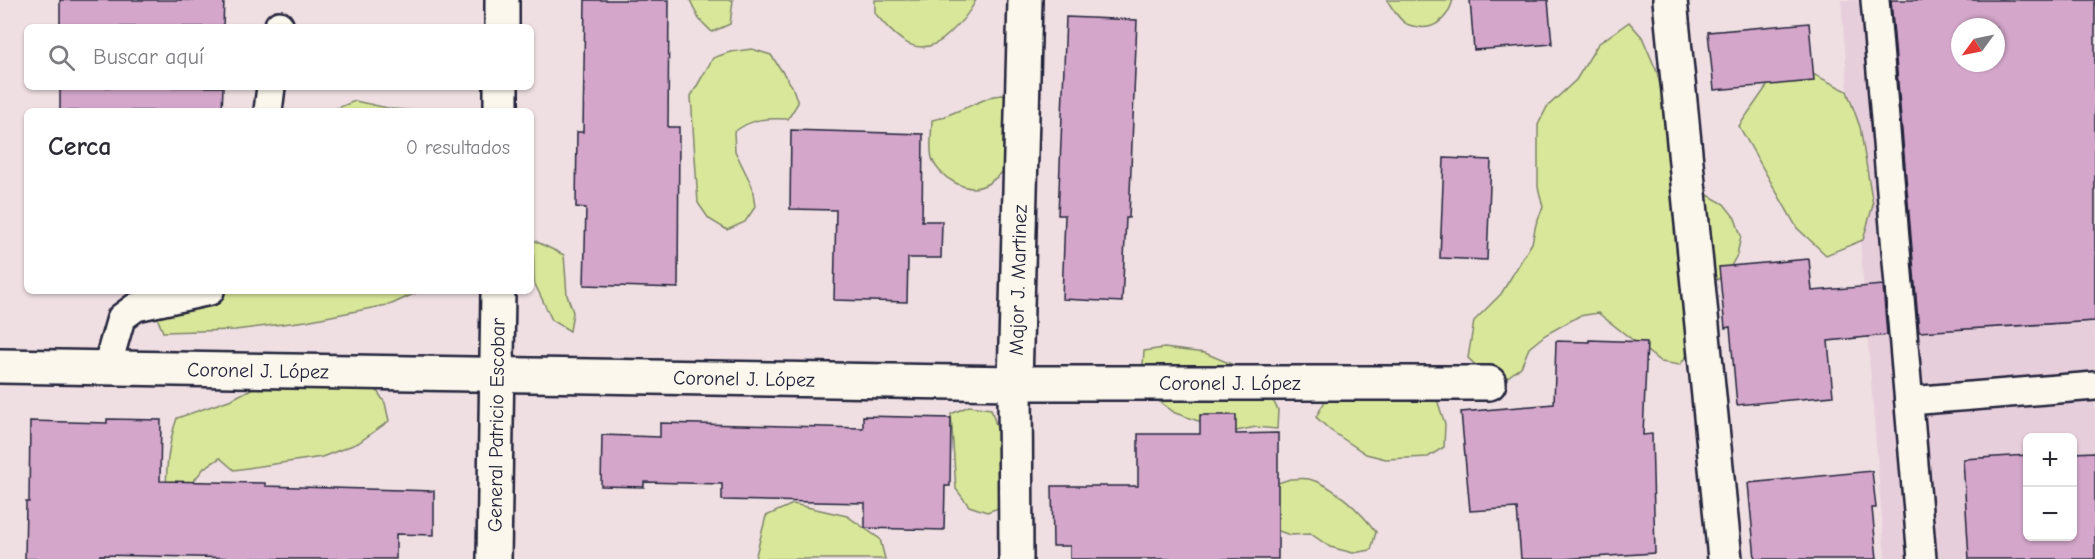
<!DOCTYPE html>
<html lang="es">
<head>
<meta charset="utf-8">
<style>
  :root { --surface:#fff; --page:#f2f2f3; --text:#2b2b33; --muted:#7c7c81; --line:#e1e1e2 }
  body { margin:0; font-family:"Comic Neue",sans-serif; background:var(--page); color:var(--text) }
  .controls { position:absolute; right:18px; bottom:18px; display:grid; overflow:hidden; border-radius:9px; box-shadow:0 2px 4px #0004 }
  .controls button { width:54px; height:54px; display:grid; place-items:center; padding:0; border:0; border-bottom:2px solid var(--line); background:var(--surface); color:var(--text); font:30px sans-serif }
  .compass { position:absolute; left:1951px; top:18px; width:54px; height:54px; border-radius:50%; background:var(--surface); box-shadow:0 2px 4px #0004; rotate:237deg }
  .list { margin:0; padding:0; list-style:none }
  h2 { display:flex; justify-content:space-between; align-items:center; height:78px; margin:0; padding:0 24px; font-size:26px }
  h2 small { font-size:20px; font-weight:400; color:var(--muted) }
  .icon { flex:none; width:33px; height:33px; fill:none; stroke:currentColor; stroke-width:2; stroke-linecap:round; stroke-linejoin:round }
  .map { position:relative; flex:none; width:2095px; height:559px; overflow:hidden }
  .search { position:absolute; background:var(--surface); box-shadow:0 2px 4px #0004; left:24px; top:24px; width:510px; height:66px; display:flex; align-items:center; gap:15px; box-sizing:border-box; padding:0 21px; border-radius:9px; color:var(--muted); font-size:22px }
  .panel { position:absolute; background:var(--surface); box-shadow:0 2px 4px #0004; left:24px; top:108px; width:510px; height:186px; border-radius:9px }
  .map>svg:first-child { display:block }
  .built { fill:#e7cedb; fill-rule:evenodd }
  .green { fill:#d9e79a; stroke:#7e846a; stroke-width:1.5 }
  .building { fill:#d3a6ca; stroke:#22223b; stroke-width:1.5; fill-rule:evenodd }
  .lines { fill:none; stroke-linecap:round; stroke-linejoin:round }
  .lane-casing { stroke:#22223b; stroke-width:32 }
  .street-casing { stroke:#22223b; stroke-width:38 }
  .lane { stroke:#fbf7ec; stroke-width:27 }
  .street { stroke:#fbf7ec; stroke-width:33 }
  .labels { text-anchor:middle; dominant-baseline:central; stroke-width:4.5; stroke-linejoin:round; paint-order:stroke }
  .street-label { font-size:20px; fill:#22223b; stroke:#fbf7ec }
</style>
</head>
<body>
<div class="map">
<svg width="2095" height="559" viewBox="0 0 2095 559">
  <rect width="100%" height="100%" fill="#efdfe2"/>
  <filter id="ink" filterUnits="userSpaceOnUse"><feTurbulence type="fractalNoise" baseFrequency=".0167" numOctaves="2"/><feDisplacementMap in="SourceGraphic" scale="12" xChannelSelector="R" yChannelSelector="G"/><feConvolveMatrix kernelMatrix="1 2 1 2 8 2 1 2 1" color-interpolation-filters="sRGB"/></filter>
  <g filter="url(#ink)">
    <path class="built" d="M1841,0H2095V559H1885ZM1960,27H1996V63H1960ZM2028,438H2072V536H2028Z"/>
    <g class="green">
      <polygon points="690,0 733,0 730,24 712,32 699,19"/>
      <path d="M875,0H976C969,14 961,22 950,33C920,63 897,40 875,13Z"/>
      <path d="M1387,0H1453C1447,21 1432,33 1409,25C1400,22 1392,8 1387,0Z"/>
      <polygon points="1629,22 1642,37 1657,72 1670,130 1667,148 1672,187 1688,195 1708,195 1724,204 1735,218 1741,236 1737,255 1727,273 1695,295 1691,350 1680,365 1661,362 1598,313 1579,316 1545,335 1529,348 1521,367 1504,380 1484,373 1468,358 1474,321 1501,294 1532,243 1536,224 1543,207 1538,187 1538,125 1547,107 1576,80 1598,44"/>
      <path d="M752,49L771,55L792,86L798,103L788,119C765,118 753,118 734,132L735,151L752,186L755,207L745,222L727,230L709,219L698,203L691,96L713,58L730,52Z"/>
      <polygon points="1778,70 1815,75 1847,91 1860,127 1873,205 1863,240 1826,255 1797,228 1739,126"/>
      <path d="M1003,95L1011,101L1021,154C1011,163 997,180 985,185C967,195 937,176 932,158C929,147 932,131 932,120L941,118L993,96Z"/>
      <polygon points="355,101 392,109 417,111 330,111"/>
      <polygon points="533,240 564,255 567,295 573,312 570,331 552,320 534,282"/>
      <polygon points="146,291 420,291 392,304 306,321 235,330 163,332"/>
      <polygon points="1164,348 1205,353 1260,376 1278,410 1277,429 1256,427 1236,431 1216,427 1175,413 1160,402 1141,392 1144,351"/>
      <path d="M288,370L374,386L385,403L389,421L358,443L322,457L234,470L220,458L204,468L192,483L166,503C166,473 167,447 177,418L232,399Z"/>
      <polygon points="1338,378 1433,387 1445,424 1444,447 1428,457 1386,459 1366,454 1330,430 1316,417"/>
      <polygon points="969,406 991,409 1003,447 1007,505 987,512 969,506 956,489 951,414"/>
      <path d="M1290,479C1296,479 1303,478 1309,479C1334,485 1362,513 1376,532L1371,550L1353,553L1330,547L1311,534L1290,535L1270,528L1272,485Z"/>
      <polygon points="793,504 847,516 880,539 885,559 755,559 766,516"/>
    </g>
    <g class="building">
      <polygon points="60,0 224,0 223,27 60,27"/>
      <polygon points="585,0 669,0 668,127 679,127 678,288 584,285 586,208 576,207 577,132 583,132"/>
      <polygon points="1470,0 1548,0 1552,44 1474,50"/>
      <path d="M1891,0H2095V321L1919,332ZM1960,27H1996V63H1960Z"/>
      <polygon points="1066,17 1137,20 1129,218 1126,218 1122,302 1062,299 1065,215 1058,215"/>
      <polygon points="1809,23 1814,81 1714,90 1708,32"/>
      <polygon points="60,87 223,87 222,111 60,111"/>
      <polygon points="791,130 923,134 922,221 942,221 941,258 908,258 907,302 834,300 836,210 790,209"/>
      <polygon points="1444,158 1491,160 1487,260 1440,258"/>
      <polygon points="1809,259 1812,291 1883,285 1887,335 1828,341 1833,396 1737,405 1730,327 1725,328 1719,267"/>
      <polygon points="1589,340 1647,342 1643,435 1652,434 1655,553 1562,559 1521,559 1517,508 1470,511 1461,412 1554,404 1556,341 1589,342"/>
      <polygon points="1200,415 1236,415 1236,434 1278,433 1278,559 1070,559 1070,546 1053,546 1052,486 1138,486 1138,434 1200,434"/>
      <polygon points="863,416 951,418 950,486 945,486 944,530 865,528 865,503 722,500 722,484 644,482 644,487 601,486 602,435 660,437 660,423 863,428"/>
      <polygon points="107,419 161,420 160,481 265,483 265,486 434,491 434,535 396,534 396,559 289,559 100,555 100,559 25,559 26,502 29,502 30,421 107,423"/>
      <polygon points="2095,452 2095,559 1969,559 1963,459 2028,455 2028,537 2073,537 2073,453"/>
      <polygon points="1872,471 1876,508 1872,508 1877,559 1755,559 1748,483"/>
    </g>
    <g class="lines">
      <defs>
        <g id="lane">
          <polyline points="1875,0 1922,559"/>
          <polyline points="279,27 279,25"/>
          <polyline points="268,111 271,87"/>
          <polyline points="107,367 121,318 136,307 210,291"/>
          <polyline points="1909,401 2095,386"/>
        </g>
        <g id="street">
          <polyline points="1670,0 1725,559"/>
          <polyline points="502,27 502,0"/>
          <polyline points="501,111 501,87"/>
          <path id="s1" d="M0,366L1015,383H1489"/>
          <path id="s2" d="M494,559L498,291"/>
          <path id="s3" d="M1016,559L1015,383L1025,0"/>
        </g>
      </defs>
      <use href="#lane" class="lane-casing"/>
      <use href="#street" class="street-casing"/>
      <use href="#lane" class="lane"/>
      <use href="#street" class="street"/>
    </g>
  </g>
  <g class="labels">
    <g class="street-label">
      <text stroke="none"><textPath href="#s3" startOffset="279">Major J. Martinez</textPath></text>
      <text stroke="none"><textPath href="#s1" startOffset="258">Coronel J. López</textPath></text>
      <text stroke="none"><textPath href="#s1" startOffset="744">Coronel J. López</textPath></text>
      <text stroke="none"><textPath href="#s1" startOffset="1230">Coronel J. López</textPath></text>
      <text stroke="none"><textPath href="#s2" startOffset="134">General Patricio Escobar</textPath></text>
    </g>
  </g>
</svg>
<div class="controls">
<button>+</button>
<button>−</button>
</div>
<svg class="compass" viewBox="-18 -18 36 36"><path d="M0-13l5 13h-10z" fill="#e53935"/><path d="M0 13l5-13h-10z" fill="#7c7c81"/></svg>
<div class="search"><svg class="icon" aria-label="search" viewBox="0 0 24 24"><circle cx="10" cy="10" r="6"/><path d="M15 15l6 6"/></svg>Buscar aquí</div>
<section class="panel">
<h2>Cerca<small>0 resultados</small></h2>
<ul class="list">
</ul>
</section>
</div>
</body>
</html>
